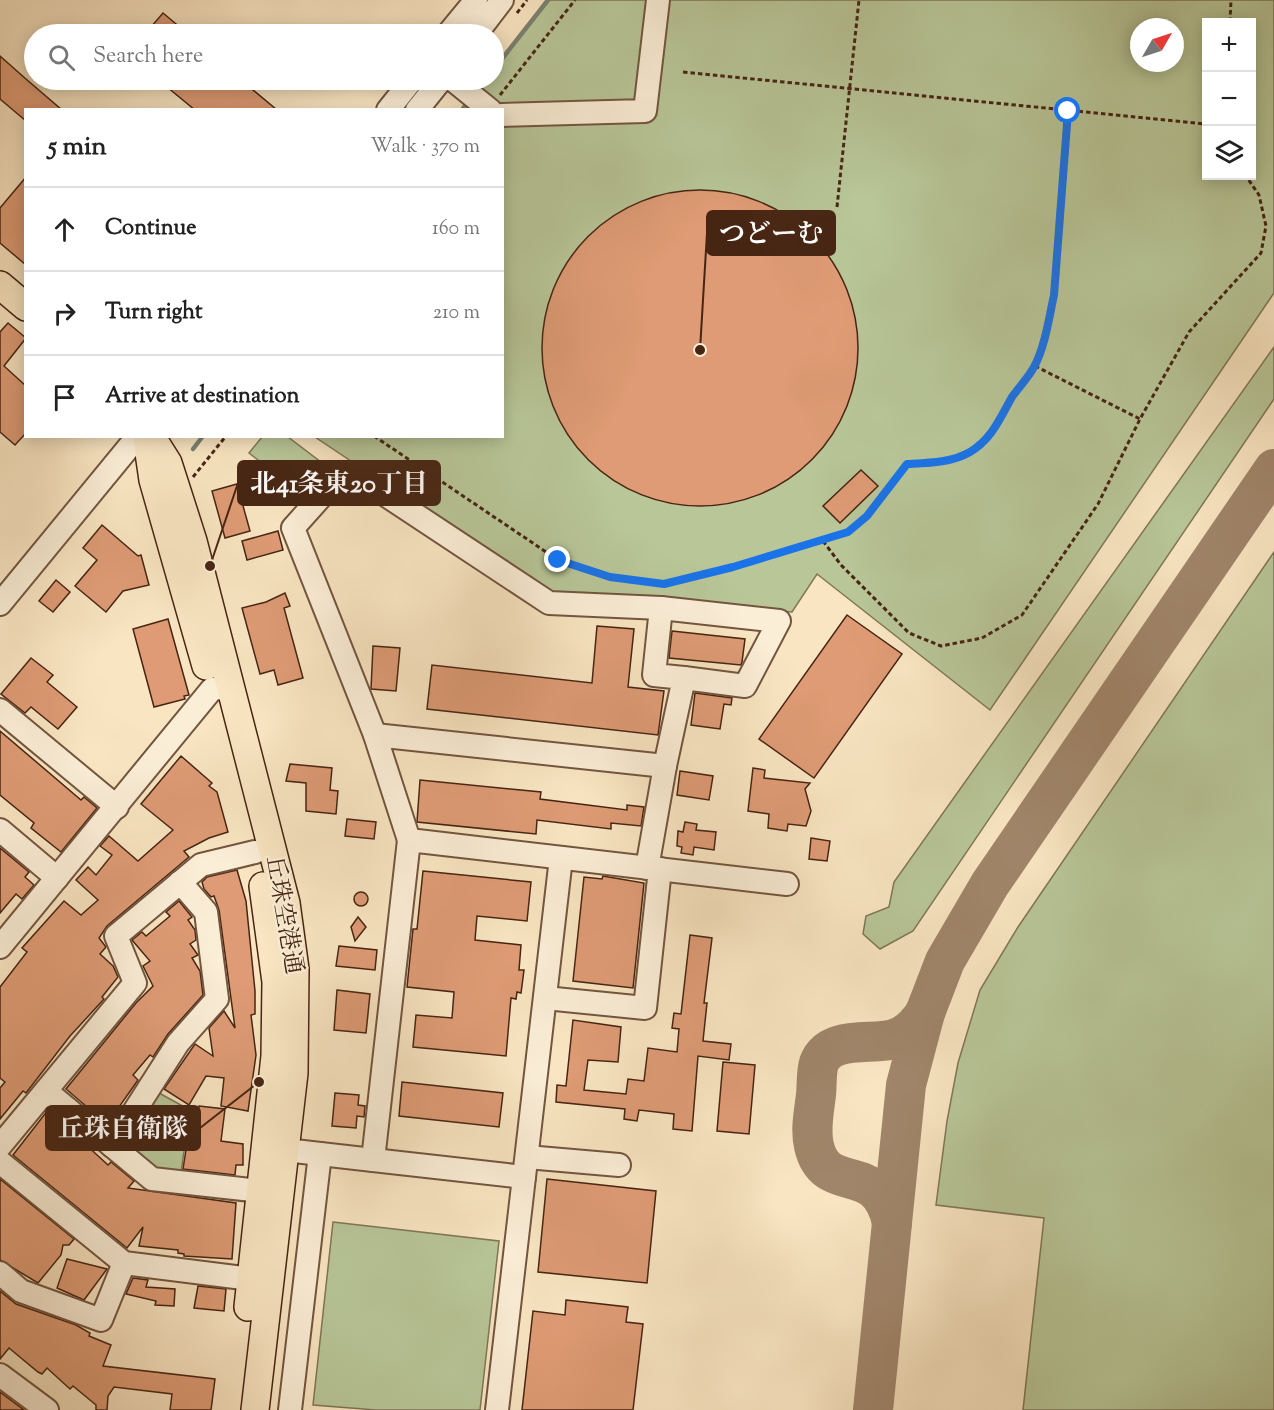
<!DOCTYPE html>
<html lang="en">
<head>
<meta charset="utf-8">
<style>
  :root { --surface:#fff; --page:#f6f6f6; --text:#222; --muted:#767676; --line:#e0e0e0 }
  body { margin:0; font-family:"Sorts Mill Goudy","Noto Serif JP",serif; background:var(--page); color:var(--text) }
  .controls { position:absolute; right:18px; top:18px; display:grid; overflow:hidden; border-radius:0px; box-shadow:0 3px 15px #0003 }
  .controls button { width:54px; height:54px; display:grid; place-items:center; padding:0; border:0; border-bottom:2px solid var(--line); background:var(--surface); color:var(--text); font:30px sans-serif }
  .compass { position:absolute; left:1130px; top:18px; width:54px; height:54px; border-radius:50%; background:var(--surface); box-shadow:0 3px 15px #0003; rotate:51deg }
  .stop { position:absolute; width:18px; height:18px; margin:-14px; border:4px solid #1a73e8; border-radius:50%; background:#fff }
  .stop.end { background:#1a73e8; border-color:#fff; box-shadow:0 2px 6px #0008 }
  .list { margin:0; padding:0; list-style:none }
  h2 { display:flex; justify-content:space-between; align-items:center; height:78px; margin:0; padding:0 24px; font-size:26px }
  h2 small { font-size:20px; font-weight:400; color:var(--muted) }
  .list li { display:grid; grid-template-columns:39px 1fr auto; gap:18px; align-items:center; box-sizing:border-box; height:84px; padding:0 24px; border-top:2px solid var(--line) }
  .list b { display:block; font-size:22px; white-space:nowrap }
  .list em { font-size:20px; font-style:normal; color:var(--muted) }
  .icon { flex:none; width:33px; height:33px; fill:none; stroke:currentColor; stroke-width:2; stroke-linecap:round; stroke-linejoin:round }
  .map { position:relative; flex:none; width:1274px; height:1410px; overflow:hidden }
  .search { position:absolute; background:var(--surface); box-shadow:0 3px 15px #0003; left:24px; top:24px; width:480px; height:66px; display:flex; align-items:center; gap:15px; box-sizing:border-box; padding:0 21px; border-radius:33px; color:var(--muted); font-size:22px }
  .panel { position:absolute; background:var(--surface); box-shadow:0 3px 15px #0003; left:24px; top:108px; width:480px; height:330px; border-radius:0px }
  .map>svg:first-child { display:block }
  .green { fill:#b8c698; stroke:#7f7656; stroke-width:1.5; fill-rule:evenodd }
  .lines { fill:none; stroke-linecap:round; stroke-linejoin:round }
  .stream { stroke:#7b8171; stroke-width:4.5 }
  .taxiway { stroke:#a0856a; stroke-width:40 }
  .building { fill:#de9b75; stroke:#462513; stroke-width:1.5 }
  .minor-casing { stroke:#73553f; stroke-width:26 }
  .major-casing { stroke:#462513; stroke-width:30 }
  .path { stroke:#462513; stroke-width:3; stroke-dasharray:4.5 3; stroke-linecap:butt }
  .minor { stroke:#fbeed7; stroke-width:22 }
  .major { stroke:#f9e5c2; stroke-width:27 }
  .route { stroke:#1a73e8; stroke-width:8 }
  .labels { text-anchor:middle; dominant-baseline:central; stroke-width:4.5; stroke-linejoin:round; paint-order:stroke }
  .street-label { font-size:24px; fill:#462513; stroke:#fbeed7 }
  .leader { fill:none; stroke:#462513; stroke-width:2 }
  .callout-dot { fill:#462513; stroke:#fbeed7; stroke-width:2 }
  .callout { fill:#462513; stroke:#462513; stroke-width:2 }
  .callout-label { font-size:26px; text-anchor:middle; font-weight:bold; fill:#fff }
</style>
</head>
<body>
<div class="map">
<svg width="1274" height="1410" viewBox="0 0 1274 1410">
  <rect width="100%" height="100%" fill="#f9e5c2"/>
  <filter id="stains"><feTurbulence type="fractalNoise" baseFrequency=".00333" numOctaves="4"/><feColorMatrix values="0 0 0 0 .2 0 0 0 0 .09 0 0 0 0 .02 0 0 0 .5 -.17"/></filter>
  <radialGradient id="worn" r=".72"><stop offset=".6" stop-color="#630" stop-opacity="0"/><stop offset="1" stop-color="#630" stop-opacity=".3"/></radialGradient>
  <g class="green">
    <path d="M548,0H1274V293L990,710L817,574L792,612L547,592L315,437L502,436V110L462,109L485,80H494V69ZM1206,22H1252V176H1206ZM1139,27H1175V63H1139Z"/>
    <polygon points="1274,347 1274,399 913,931 880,949 863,934 866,916 889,907 894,882"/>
    <polygon points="262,437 288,437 330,469 307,498 249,453"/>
    <polygon points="1274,552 1274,1410 1023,1410 1044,1218 936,1205 947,1121 958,1063 980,990 1018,927"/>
    <polygon points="159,1093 190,1110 181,1172 154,1168 127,1147 127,1140"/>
    <polygon points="333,1222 499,1241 480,1410 376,1410 313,1405"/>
  </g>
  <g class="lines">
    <g class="stream">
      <polyline points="494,69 548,0"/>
      <polyline points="476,91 485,80"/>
      <polyline points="462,110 469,100"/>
      <polyline points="193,449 203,436"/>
    </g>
    <g class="taxiway">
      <path d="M892,1223C878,1157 826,1198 814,1146C810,1129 814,1112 816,1095C817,1086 816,1072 819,1063C830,1034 873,1046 894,1039C908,1035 917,1025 925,1013"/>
      <polyline points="873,1410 906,1085 925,1013 945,961 990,884 1274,469"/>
    </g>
  </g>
  <g class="building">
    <polygon points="163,13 188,34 145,34"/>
    <polygon points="0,56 26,79 62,110 26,110 26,121 0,99"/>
    <polygon points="173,80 241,80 277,110 195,110 167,87"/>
    <polygon points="26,177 26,265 0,243 0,208"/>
    <circle cx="700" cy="348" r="158"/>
    <polygon points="8,323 26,338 4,366 26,386 26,433 15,445 0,432 0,332"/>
    <polygon points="861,470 878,486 840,523 823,506"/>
    <polygon points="237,484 250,531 225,538 212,491"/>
    <polygon points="102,525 138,556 141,555 149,585 123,591 106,612 75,586 97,560 83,548"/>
    <polygon points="278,531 283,550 247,560 242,541"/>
    <polygon points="56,580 70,592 53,612 39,601"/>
    <polygon points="285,593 290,606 284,608 303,678 278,685 274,670 260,674 242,608 266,602"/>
    <polygon points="847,615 902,654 814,778 759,739"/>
    <polygon points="168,619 189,695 184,696 185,699 154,707 133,629"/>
    <polygon points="597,626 634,629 628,687 664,691 658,735 427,709 432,665 592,683"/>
    <polygon points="672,631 745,639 742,662 741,665 669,658"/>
    <polygon points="373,646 400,648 396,691 371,689"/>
    <polygon points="31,658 53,675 47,682 77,707 58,729 31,707 25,713 1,694"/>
    <polygon points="695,693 732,698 731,705 724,704 720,729 691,725"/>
    <polygon points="0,731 81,800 84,797 97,808 61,852 31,828 34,823 0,795"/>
    <polygon points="181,756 212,783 209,786 217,792 228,832 209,838 184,851 189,857 107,926 99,938 106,947 100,954 113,966 118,977 102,997 104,999 70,1036 26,1093 23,1091 0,1119 0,1088 5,1082 0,1078 0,987 27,952 22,948 64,901 81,915 98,900 76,880 88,867 96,875 112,855 100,846 109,836 138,861 173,830 141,804"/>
    <polygon points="290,764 332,768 330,790 338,791 336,814 306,811 306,783 286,781"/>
    <polygon points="753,768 765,770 764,778 810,783 805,789 811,811 806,826 788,824 787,831 768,828 769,814 748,811"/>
    <polygon points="680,771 713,776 709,800 677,795"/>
    <polygon points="420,780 541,792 540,799 627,810 627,805 644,807 641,826 611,823 611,829 537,820 536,834 417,822"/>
    <polygon points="347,819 376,822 374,839 345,836"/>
    <polygon points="685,822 697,824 696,830 716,832 714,850 694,847 693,855 681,853 682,847 677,846 678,831 683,832"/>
    <polygon points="811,838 830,841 827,861 809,859"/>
    <polygon points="0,848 29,872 25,877 34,885 22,899 16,894 0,913"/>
    <polygon points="237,870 246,901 255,991 255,1014 251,1015 256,1055 248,1111 221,1106 224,1078 206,1076 189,1105 164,1089 195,1044 213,1056 209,1028 224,1011 235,1028 219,910 214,896 211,897 204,889 202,882 207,877"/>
    <polygon points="423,871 531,882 527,921 477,916 475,940 521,945 519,970 524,970 521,993 517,992 516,999 511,998 506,1056 413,1047 416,1015 452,1018 454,992 407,987 413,929 417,929"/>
    <polygon points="603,876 644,883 633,988 573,981 584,877 602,879"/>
    <circle cx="361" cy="899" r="7"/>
    <polygon points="179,901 192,917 188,920 195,930 196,940 190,944 198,955 192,958 200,971 203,995 168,1034 153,1057 150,1055 133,1075 138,1080 107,1124 66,1089 136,1003 153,986 143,966 150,961 132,940 142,932 146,936 170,916 166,912"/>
    <polygon points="358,917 366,927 355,941 351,927"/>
    <polygon points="690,935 712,938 704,1003 707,1003 703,1041 731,1044 729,1060 698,1056 692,1131 673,1129 674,1114 639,1110 637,1121 624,1119 625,1109 556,1102 557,1085 566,1086 573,1020 621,1027 618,1062 588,1060 584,1090 626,1094 628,1079 644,1081 648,1048 677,1052 679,1029 672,1028 674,1013 681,1014"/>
    <polygon points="339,946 377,950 375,970 336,966"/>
    <polygon points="337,990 370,994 366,1033 334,1030"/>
    <polygon points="723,1062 755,1065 749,1134 717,1131"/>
    <polygon points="402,1082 503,1093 499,1127 399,1116"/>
    <polygon points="335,1093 359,1095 358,1105 365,1106 364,1117 357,1116 356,1128 332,1126"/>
    <polygon points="199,1106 225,1109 221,1141 243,1144 243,1165 236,1165 235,1175 183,1169 188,1137 195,1138"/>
    <polygon points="48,1110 108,1165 111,1162 134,1181 128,1188 236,1203 232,1259 184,1256 184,1254 178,1253 178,1250 139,1246 143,1227 127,1248 13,1155"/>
    <polygon points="0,1179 74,1239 69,1245 63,1245 61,1255 38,1283 0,1260"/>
    <polygon points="547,1179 656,1191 647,1283 538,1272"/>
    <polygon points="67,1259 107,1269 84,1300 57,1288"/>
    <polygon points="133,1278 148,1280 146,1287 175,1289 174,1306 155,1305 156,1301 126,1294"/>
    <polygon points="198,1286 226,1289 224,1311 194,1308"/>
    <polygon points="0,1291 16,1304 76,1325 90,1333 89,1336 111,1345 103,1366 215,1379 211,1410 170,1410 172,1394 114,1387 108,1396 107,1410 96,1410 96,1405 73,1386 70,1389 47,1368 42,1374 38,1372 9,1348 0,1359"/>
    <polygon points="566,1300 628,1307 626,1322 643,1324 633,1410 522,1410 533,1311 565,1315"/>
    <polygon points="0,1392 24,1410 0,1410"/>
  </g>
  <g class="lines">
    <defs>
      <g id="minor">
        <polyline points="448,34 476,0"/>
        <polyline points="476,34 502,0"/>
        <polyline points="453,80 490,110"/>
        <polyline points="388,110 412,80"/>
        <polyline points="417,110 441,80"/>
        <polyline points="502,115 645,111 658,0"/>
        <polyline points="0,604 138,436"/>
        <polyline points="661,608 654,675 684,678 665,766"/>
        <polyline points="0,710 117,807"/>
        <polyline points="375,735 293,528 335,481 347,478 360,478 549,603 661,608 779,621 745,686 684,678"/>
        <polyline points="0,830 57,878"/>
        <polyline points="409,840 375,735 665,766 647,868"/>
        <polyline points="0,947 212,689 229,687"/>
        <polyline points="545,998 645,1008 660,869"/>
        <polyline points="46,1091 152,1179 260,1191"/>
        <polyline points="0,1146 135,983 116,936 201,865 255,852"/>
        <polyline points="112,1146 178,1043 217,999 206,912 180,882"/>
        <polyline points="268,1148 373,1160 409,840 787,884"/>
        <polyline points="527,1157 619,1165"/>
        <polyline points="373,1160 524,1177"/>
        <polyline points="0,1162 124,1263 251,1279"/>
        <polyline points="0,1273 21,1291 101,1320 124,1263"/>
        <polyline points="0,1375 47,1410"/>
        <polyline points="290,1410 320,1154"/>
        <polyline points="497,1410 561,858"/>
      </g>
      <g id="major">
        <polyline points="0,285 26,307"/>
        <polyline points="151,436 168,463 193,541 286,903 295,969 294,1073 255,1410"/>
        <polyline points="147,439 153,480 206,666"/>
        <polyline points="248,1307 275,1056 276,982 263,886"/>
      </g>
    </defs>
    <use href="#minor" class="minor-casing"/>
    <use href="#major" class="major-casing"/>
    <g class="path">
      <polyline points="517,13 527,0"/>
      <polyline points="1230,22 1231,0"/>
      <polyline points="683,72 1206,124"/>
      <polyline points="500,95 575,0"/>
      <polyline points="837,207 859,0"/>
      <polyline points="1035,366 1140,419"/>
      <polyline points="374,436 558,560 610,577 664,584 733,567 848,532 867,516 907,464 942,462 969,453 979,446 993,432 1012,397 1035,366 1054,295 1068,111"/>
      <polyline points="193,477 226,436"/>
      <polyline points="823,541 841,565 909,633 941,646 982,638 1022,615 1098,504 1140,419 1189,332 1261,253 1266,226 1259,195 1246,176"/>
    </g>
    <use href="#minor" class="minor"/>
    <use href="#major" class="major"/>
  </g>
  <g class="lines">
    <path class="route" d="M558,560L610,577L664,584L733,567L848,532L867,516L907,464C928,463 951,463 970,452C992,439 1000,418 1012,397C1019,387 1028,378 1034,367C1045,347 1049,318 1054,295L1068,111"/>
  </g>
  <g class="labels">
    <g class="street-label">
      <text transform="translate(283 915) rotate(80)">丘珠空港通</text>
    </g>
  </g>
  <path class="leader" d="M700 350L707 233M210 566L238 483M259 1082L200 1128"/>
  <g class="callout-dot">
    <circle cx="700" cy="350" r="6"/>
    <circle cx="210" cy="566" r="6"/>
    <circle cx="259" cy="1082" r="6"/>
  </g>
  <g class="callout">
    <rect x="707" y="211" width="128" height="44" rx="6"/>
    <rect x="238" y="461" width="202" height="44" rx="6"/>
    <rect x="46" y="1106" width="154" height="44" rx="6"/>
  </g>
  <g class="callout-label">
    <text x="771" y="242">つどーむ</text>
    <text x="339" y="492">北41条東20丁目</text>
    <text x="123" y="1137">丘珠自衛隊</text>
  </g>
  <rect width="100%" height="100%" filter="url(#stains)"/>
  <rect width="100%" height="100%" fill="url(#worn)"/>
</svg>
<div class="controls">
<button>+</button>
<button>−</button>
<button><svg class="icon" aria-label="layers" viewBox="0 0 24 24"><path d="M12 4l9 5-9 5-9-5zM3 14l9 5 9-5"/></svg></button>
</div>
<svg class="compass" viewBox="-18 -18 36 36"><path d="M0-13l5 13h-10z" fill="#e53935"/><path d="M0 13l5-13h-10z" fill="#767676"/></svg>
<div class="stop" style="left:1068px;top:111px"></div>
<div class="stop end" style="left:558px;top:560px"></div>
<div class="search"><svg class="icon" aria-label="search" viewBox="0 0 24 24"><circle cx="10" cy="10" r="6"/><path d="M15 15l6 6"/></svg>Search here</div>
<section class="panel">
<h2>5 min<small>Walk · 370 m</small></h2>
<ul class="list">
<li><svg class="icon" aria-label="ahead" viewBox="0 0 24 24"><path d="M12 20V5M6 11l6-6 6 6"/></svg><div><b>Continue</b></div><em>160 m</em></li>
<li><svg class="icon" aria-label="right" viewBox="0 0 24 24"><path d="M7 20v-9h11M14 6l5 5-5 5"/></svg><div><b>Turn right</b></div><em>210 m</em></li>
<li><svg class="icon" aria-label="arrive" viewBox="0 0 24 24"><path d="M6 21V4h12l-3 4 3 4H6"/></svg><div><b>Arrive at destination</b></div></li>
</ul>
</section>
</div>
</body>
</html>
